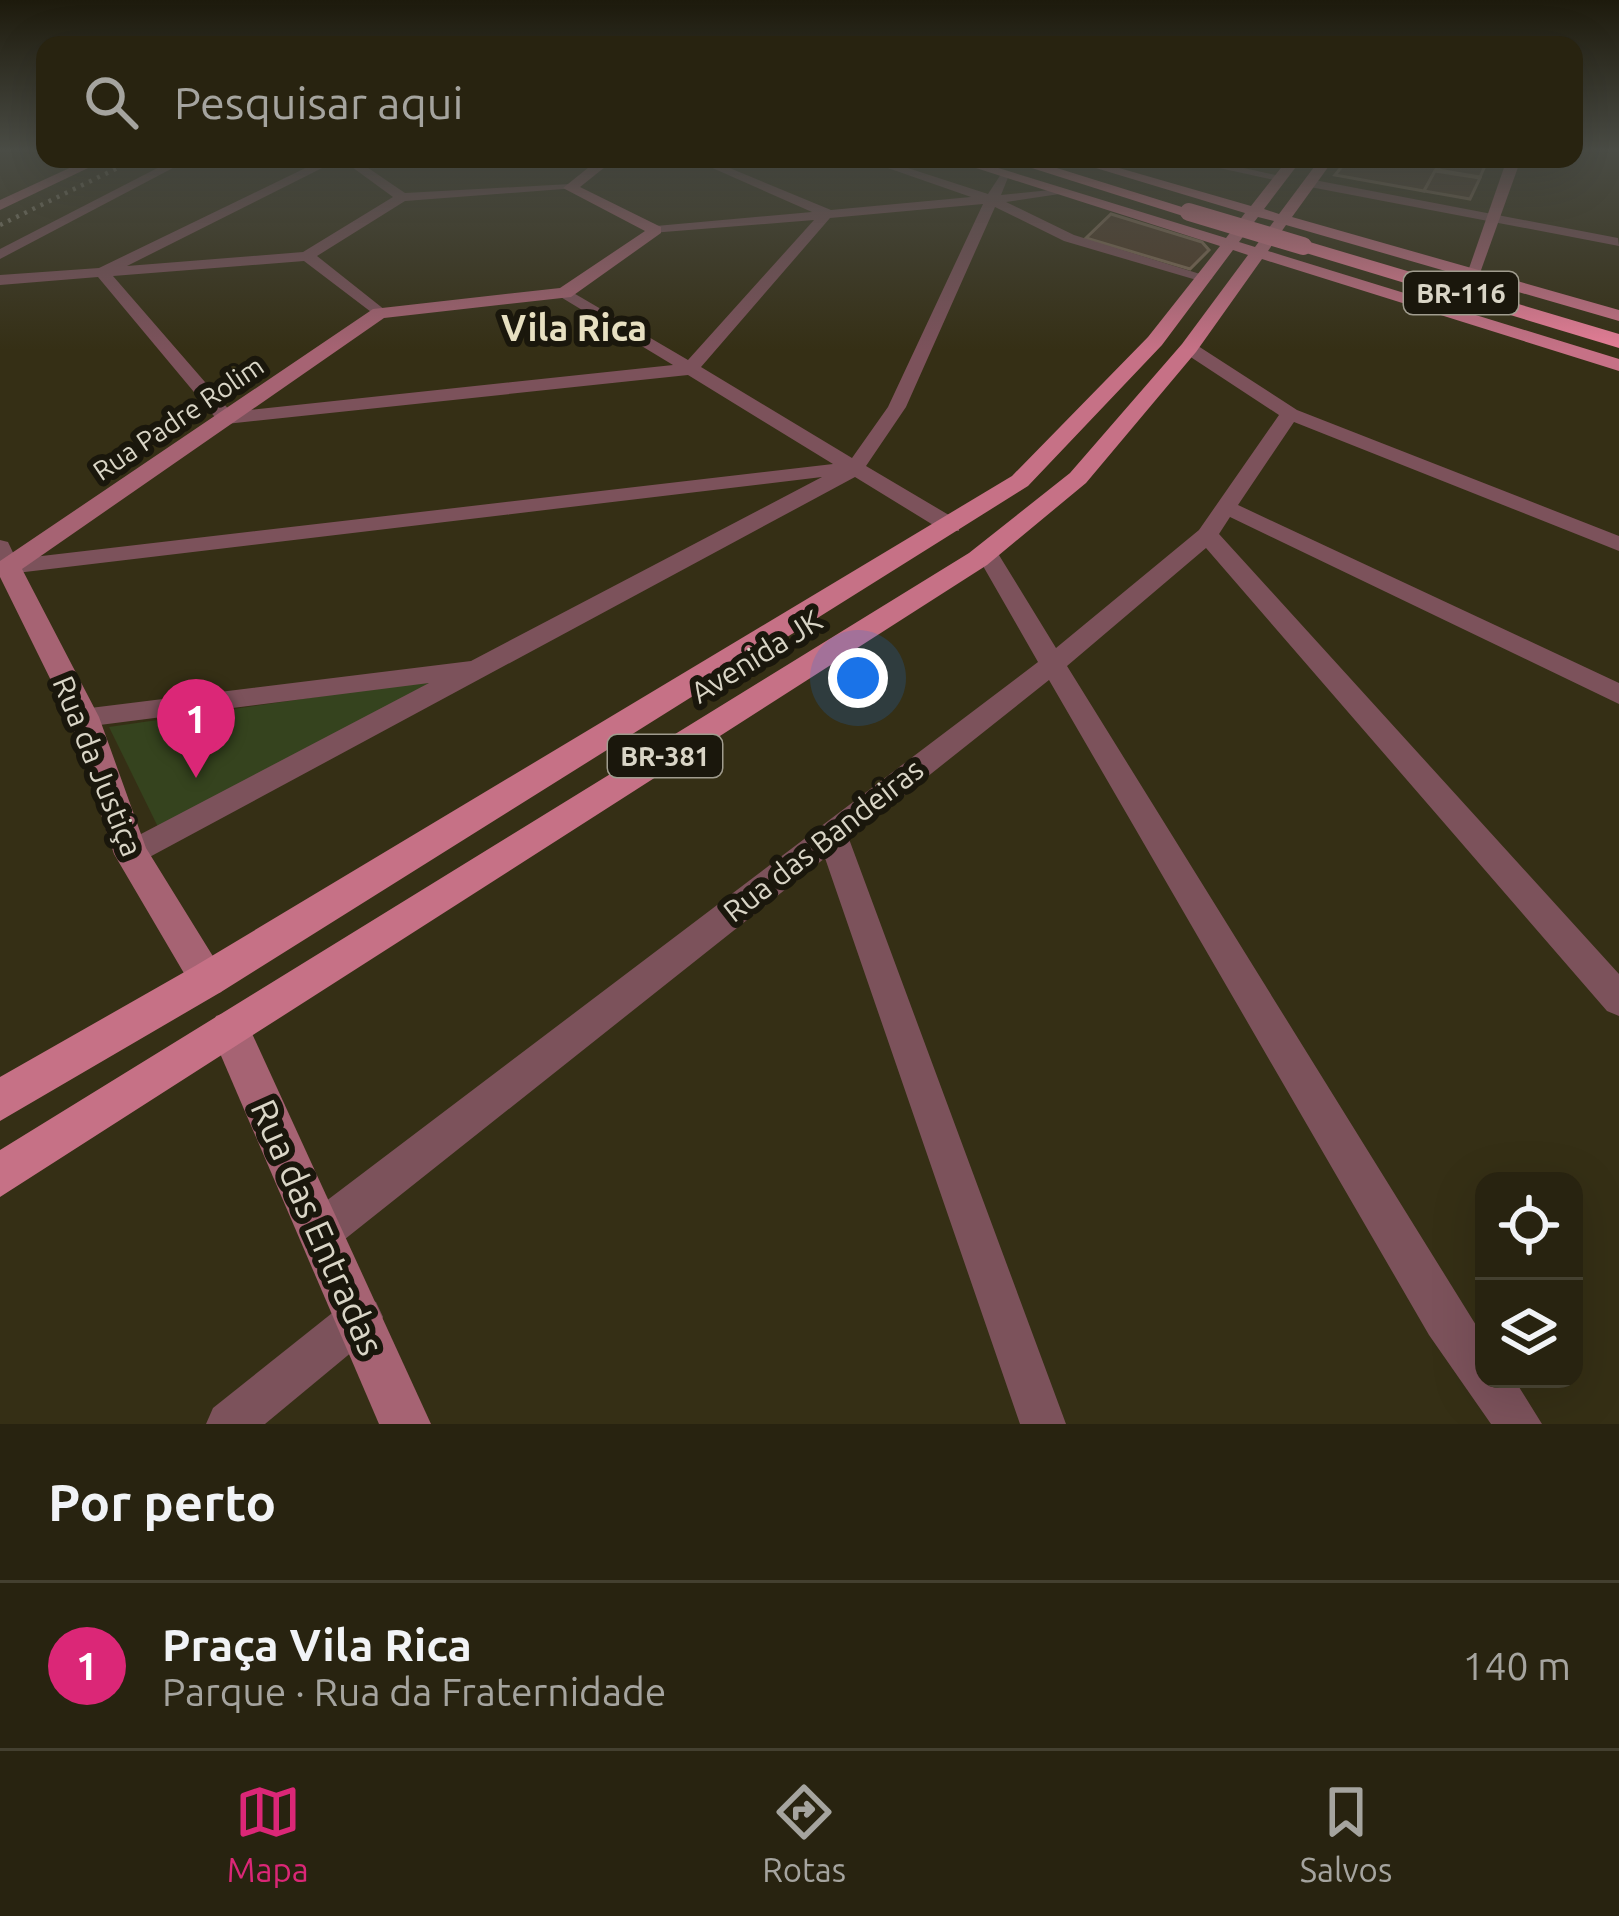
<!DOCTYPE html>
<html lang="pt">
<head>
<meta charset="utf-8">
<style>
  :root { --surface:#282310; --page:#302b19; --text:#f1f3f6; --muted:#a5a49f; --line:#444030; --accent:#db2777 }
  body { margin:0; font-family:Ubuntu,sans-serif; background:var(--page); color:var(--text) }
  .controls { position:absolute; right:36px; bottom:36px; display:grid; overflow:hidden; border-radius:24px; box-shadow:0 12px 48px #0002 }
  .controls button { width:108px; height:108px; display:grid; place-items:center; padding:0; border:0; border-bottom:3px solid var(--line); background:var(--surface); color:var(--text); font:60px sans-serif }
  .you { position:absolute; left:858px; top:678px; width:42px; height:42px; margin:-30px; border:9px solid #fff; border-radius:50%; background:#1a73e8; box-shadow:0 0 0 18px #1a73e833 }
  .badge { display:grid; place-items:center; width:78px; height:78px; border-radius:50%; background:var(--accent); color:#fff; font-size:39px; font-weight:700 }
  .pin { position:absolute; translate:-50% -99px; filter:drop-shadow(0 3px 6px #0008) }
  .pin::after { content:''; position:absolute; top:63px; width:42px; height:36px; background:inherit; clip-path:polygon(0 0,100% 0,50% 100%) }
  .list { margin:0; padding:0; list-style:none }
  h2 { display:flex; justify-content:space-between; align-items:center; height:156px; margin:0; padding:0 48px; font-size:51px }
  h2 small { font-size:39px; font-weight:400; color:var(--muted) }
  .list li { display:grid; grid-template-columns:78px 1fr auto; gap:36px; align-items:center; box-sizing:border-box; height:168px; padding:0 48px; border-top:3px solid var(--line) }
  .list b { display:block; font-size:45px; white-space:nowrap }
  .list p { margin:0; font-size:39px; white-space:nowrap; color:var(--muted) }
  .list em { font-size:39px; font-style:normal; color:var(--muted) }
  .icon { flex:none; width:66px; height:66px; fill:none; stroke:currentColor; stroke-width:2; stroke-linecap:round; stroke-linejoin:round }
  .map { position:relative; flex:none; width:1619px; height:1424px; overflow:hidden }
  .search { position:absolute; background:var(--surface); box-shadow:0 12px 48px #0002; left:36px; right:36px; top:36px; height:132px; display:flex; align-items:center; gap:30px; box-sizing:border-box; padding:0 42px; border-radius:24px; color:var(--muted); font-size:45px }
  .sheet { height:324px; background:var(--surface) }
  nav { display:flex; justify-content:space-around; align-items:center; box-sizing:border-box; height:168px; border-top:3px solid var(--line); background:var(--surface); font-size:33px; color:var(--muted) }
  nav a { display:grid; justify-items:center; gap:6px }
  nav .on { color:var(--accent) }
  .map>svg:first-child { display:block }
  .green { fill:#35431e }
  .building { fill:#4f3b28; stroke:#826c57; stroke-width:3 }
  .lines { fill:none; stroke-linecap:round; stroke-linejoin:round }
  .street { fill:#7c525b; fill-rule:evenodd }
  .secondary { fill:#a66373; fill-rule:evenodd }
  .primary { fill:#c67186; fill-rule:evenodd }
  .highway { fill:#e47d96; fill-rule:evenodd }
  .rail { stroke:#8c8773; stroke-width:4.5; stroke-dasharray:3 6; stroke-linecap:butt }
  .highway-bridge { stroke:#e47d96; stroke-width:18 }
  .labels { text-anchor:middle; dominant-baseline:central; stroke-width:12; stroke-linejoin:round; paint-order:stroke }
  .shield { fill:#1a170c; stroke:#a09c8e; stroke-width:3 }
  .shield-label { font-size:27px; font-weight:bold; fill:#d9d5c6 }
  .far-street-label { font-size:27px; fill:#d9d5c6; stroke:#1a170c }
  .street-label { font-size:30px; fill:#d9d5c6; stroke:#1a170c }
  .far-district-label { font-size:36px; font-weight:bold; fill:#e7e0c1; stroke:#1a170c }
  .near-street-label { font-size:36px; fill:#d9d5c6; stroke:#1a170c }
</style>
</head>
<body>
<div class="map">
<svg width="1619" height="1424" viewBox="0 0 1619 1424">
  <rect width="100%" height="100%" fill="#352f15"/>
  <polygon class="green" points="453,677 159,829 109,727"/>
  <g class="building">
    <polygon points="1348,159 1395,159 1438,166 1424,191 1335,175"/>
    <polygon points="1444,159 1488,159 1480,177 1438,170"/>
    <polygon points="1435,171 1480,178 1470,199 1424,191"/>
    <polygon points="1111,214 1202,242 1209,250 1190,269 1086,238"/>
  </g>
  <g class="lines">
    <g class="street">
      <polygon points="175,159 190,159 0,259 0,249"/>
      <path d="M324,159H340L127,266L303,252L393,197L341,159H355L405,193L570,184L576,188L405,201L317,256L385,310L387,313L379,318L304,261L113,276L231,412L673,365L559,296V290L565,288L688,360L814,220L651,233L656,226L812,212L692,159H708L831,210L971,197L862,159H880L988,194L1003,171L1009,175L1001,195L1060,189L1066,193L1006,202L1074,235L1213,278L1200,281L1064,241L995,207L906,407L866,466L959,521V531H943L855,477L131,867L120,863L116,854L120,845L429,683L84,727L70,717L74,710L471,661L822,477L8,574L0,572V540L8,542L16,559L833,464L688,375L226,424L219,422L98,277L0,285V275L99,268ZM983,204L888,407L852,458L701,367L830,218Z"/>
      <polygon points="1178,159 1203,159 1285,177 1279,181"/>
      <polygon points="1309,179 1618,238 1619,246 1305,186"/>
      <polygon points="1183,344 1195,344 1297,410 1619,536 1619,551 1294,422 1238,505 1619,683 1619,704 1230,517 1219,534 1619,974 1619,1016 1607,1011 1206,548 1067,666 1484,1338 1484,1379 1514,1379 1542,1424 1491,1424 1429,1335 1049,680 849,839 1066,1424 1020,1424 825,858 335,1247 320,1253 305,1247 299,1232 305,1217 1038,662 975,552 978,547 994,547 1056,648 1199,530 1279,415 1183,352"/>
      <polygon points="361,1295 376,1302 383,1317 376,1332 265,1424 206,1424 213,1408 346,1302"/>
    </g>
    <g class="secondary">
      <polygon points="89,159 107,159 0,210 0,200"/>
      <polygon points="599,159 615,159 580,187 661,227 661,233 571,297 384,318 22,569 99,717 146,848 227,979 221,992 208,997 195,992 114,854 69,717 0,577 0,561 373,309 560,288 645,231 563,188"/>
      <polygon points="1507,159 1521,159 1480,273 1466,277"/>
      <polygon points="230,1011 244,1016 431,1424 379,1424 210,1030 216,1016"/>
    </g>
    <path class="primary" d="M948,159H969L1226,238L1245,213L1066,159H1088L1251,206L1288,159H1302L1264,209L1279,214L1320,159H1334L1292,217L1619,310V321L1286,225L1268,251L1619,359V371L1262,259L1196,352L1086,483L987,565L0,1197V1150L969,553L1070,473L1182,344L1248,255L1233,250L1162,345L1028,486L221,992L0,1121V1077L195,966L1012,476L1148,337L1220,246ZM1258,217L1274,221L1255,247L1239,242Z"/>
    <g class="highway">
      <polygon points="1003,159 1028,159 1198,212 1183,216"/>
      <polygon points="1303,240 1619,334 1619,348 1296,250 1296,242"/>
    </g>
    <polyline class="rail" points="0,225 136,159"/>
    <polyline class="highway-bridge" points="1189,212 1303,246"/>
  </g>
  <linearGradient id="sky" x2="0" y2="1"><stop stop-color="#1d1a0c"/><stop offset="0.43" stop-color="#4b4d46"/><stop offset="1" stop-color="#4b4d46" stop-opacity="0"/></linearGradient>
  <rect width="1619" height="350" fill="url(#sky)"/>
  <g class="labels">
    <g class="shield">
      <rect x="1404" y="272" width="114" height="42" rx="9"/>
      <rect x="608" y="735" width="114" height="42" rx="9"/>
    </g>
    <g class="shield-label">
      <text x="1461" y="293">BR-116</text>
      <text x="665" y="756">BR-381</text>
    </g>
    <g class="far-street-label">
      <text transform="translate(178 418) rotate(-34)">Rua Padre Rolim</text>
    </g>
    <g class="street-label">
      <text transform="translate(756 656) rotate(-32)">Avenida JK</text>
      <text transform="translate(98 766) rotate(68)">Rua da Justiça</text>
      <text transform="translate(823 840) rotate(-38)">Rua das Bandeiras</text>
    </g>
    <g class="far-district-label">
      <text x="574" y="327">Vila Rica</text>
    </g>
    <g class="near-street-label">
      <text transform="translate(318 1227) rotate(66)">Rua das Entradas</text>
    </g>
  </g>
</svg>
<div class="controls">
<button><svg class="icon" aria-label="locate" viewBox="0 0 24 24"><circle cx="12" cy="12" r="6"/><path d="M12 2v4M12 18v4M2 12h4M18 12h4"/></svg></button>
<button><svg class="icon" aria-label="layers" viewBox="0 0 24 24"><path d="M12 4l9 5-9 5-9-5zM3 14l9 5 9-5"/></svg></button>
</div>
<div class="you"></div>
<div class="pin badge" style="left:196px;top:778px">1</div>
<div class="search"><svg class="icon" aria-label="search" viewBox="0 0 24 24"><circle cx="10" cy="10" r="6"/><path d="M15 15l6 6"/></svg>Pesquisar aqui</div>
</div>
<section class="sheet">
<h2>Por perto<small></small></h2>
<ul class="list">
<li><span class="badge">1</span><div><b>Praça Vila Rica</b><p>Parque · Rua da Fraternidade</p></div><em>140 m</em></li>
</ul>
</section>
<nav>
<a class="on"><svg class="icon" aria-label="map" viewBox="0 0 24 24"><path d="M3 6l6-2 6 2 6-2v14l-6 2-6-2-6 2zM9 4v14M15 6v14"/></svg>Mapa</a>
<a><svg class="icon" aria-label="directions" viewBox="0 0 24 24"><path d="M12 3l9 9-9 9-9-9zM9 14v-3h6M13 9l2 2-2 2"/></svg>Rotas</a>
<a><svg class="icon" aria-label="saved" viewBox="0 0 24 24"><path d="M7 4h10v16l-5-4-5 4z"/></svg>Salvos</a>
</nav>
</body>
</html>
